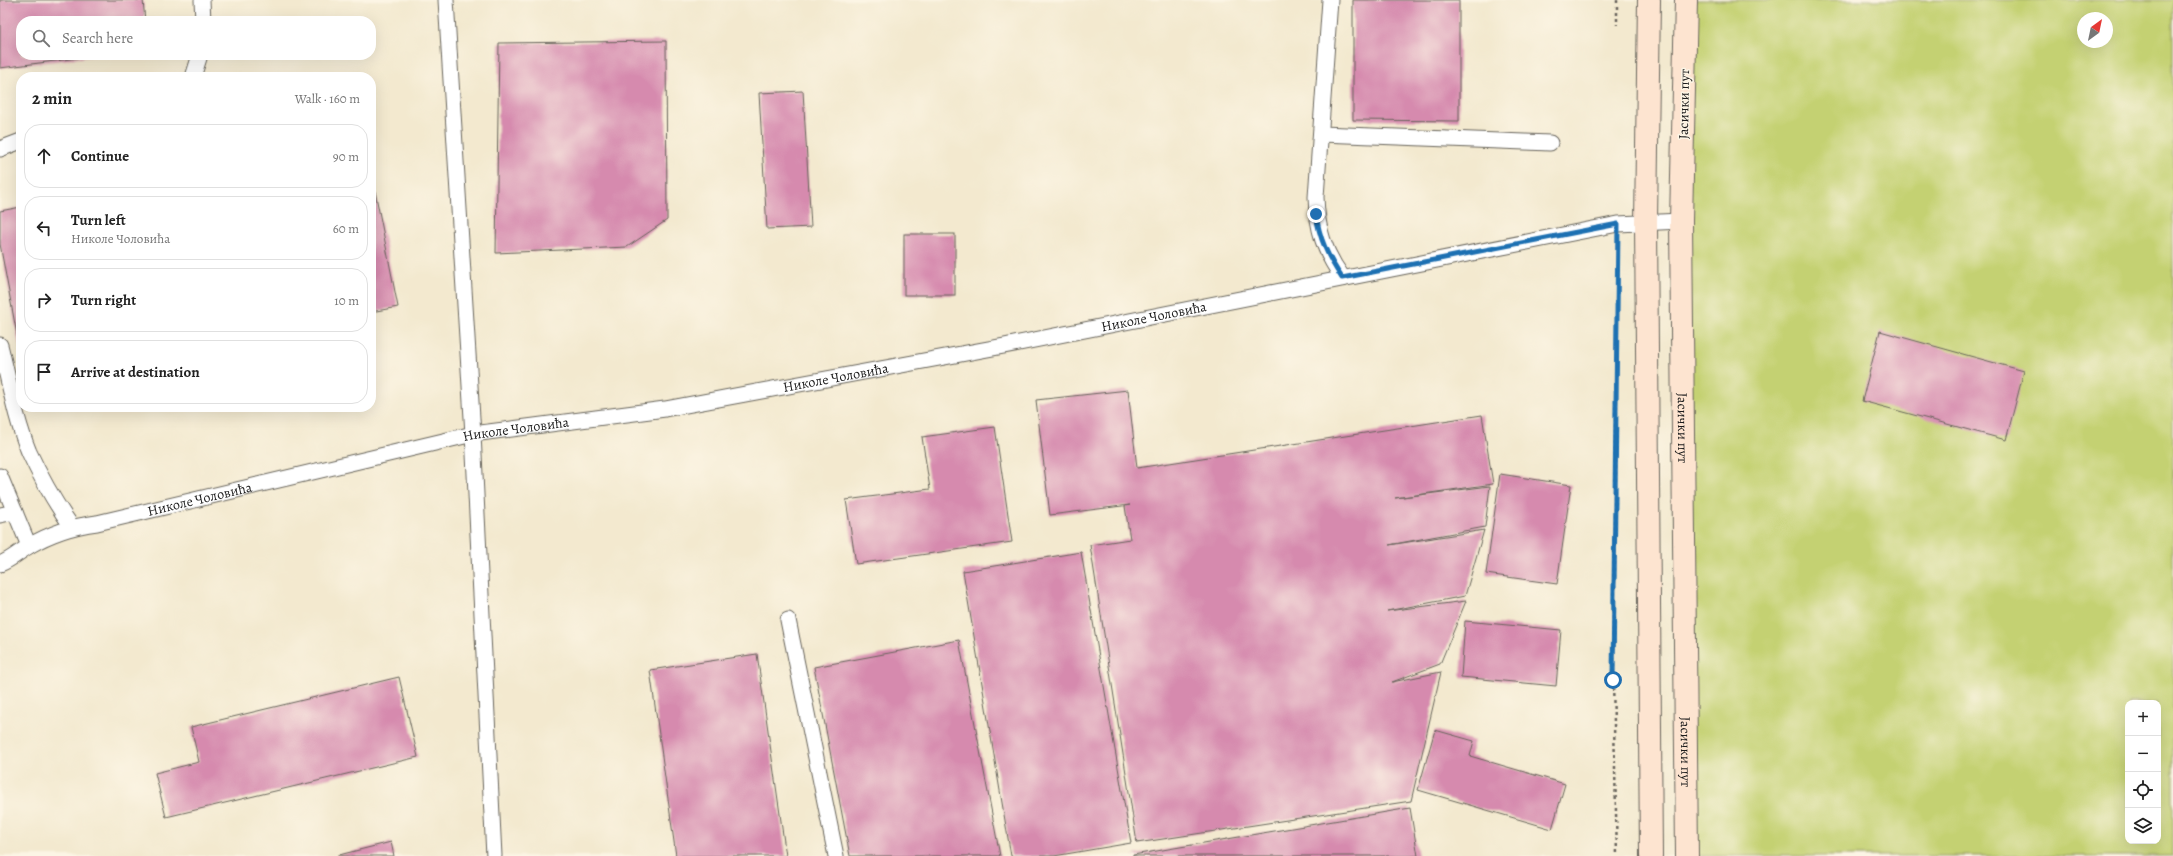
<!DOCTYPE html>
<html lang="en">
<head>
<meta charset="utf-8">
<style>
  :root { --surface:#fff; --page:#f6f6f6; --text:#222; --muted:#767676; --line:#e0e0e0 }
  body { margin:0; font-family:Alegreya,serif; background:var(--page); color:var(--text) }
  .controls { position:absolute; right:12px; bottom:12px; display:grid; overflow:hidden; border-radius:8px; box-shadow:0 4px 16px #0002 }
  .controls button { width:36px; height:36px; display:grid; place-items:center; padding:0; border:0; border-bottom:1px solid var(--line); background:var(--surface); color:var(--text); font:20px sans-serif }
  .compass { position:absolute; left:2077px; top:12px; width:36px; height:36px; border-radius:50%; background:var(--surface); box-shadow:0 4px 16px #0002; rotate:33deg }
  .stop { position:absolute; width:12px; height:12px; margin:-9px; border:3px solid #1f6fb2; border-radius:50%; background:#fff }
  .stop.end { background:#1f6fb2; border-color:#fff; box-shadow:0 1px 4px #0008 }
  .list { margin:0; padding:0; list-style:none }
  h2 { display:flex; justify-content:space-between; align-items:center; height:52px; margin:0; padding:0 16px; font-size:17px }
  h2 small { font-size:13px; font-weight:400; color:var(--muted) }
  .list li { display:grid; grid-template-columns:26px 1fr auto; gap:12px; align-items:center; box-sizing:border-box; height:64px; margin:0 8px 8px; padding:0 8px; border:1px solid var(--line); border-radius:16px }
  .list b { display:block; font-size:15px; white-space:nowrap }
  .list p { margin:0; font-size:13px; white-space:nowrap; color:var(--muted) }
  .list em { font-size:13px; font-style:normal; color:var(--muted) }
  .icon { flex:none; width:22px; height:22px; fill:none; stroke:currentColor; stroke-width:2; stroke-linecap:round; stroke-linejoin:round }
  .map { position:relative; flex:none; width:2173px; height:856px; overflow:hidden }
  .search { position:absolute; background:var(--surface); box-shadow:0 4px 16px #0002; left:16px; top:16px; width:360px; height:44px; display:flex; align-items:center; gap:10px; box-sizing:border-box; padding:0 14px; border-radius:16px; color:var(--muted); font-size:15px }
  .panel { position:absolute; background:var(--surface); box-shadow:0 4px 16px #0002; left:16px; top:72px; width:360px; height:340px; border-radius:16px }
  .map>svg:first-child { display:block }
  .green { fill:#c4d172; stroke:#707647; fill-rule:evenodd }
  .building { fill:#d68aae }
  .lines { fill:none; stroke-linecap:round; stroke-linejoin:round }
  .service-casing { stroke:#67645b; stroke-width:17 }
  .secondary-casing { stroke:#67645b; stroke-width:24 }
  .path { stroke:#67645b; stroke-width:2.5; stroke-dasharray:3 3; stroke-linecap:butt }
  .service { stroke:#fff; stroke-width:15 }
  .secondary { stroke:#fde4d0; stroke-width:22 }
  .route { stroke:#1f6fb2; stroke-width:5 }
  .labels { text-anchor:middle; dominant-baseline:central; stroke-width:3; stroke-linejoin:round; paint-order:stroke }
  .street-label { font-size:14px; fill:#1c1c1c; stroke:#fcf5e5 }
</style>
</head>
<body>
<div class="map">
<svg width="2173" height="856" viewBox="0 0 2173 856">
  <rect width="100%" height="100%" fill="#fcf5e5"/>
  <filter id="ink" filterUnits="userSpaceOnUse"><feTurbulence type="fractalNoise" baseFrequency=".025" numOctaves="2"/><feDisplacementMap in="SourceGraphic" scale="8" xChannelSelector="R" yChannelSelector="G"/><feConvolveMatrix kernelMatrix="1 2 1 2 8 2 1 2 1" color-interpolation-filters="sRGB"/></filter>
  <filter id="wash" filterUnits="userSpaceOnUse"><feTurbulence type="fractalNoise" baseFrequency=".012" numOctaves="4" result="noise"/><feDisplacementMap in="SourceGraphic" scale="16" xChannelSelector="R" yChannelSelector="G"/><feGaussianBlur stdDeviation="0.9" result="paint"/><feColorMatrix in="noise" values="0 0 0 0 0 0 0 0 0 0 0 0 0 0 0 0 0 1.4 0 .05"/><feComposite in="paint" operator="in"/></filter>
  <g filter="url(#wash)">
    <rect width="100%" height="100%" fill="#f3e9cf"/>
    <path class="green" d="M1686,0H2173V856H1687ZM2083,18H2107V42H2083ZM2128,703H2158V841H2128Z"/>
    <g id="blocks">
      <g class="building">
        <polygon points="0,0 143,0 145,21 21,21 21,55 94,56 0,68"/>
        <polygon points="1353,0 1459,0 1459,121 1353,120"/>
        <polygon points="666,41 667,220 627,247 496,253 499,43"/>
        <polygon points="803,91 811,227 767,229 759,93"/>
        <polygon points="371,171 398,307 371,312"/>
        <polygon points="21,207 21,351 20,351 0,244 0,211"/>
        <rect x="904" y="234" width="51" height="61"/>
        <polygon points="1880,331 2024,371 2006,440 1862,401"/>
        <polygon points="1128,390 1137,468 1482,415 1493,484 1395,498 1490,486 1485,527 1389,545 1484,530 1465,596 1387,611 1466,601 1440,664 1392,682 1441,672 1411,801 1137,843 1090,545 1130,539 1125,506 1130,505 1050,515 1036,400"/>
        <polygon points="995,427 1012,542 856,564 846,500 930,489 922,437"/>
        <polygon points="1500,474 1571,485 1557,584 1486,574"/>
        <polygon points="1081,552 1131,843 1054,856 1011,856 963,571"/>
        <polygon points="1465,621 1561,630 1556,686 1461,677"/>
        <polygon points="959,640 1000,856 850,856 814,667"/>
        <polygon points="757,654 786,856 676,856 650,670"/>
        <polygon points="399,677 418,757 166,817 155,773 199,762 191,727"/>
        <polygon points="1435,730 1474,741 1470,756 1565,784 1552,829 1418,790"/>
        <polygon points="1410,808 1418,856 1133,856 1133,855"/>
        <polygon points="391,842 394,856 339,856 339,855"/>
      </g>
    </g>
  </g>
  <g filter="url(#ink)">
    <use href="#blocks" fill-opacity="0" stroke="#67645b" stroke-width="1"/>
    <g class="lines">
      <defs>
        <g id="service">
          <polyline points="202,0 203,21"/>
          <polyline points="446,0 473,434 494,856"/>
          <path d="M1330,0L1316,197C1317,229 1324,252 1343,278"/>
          <polyline points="193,77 200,55"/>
          <polyline points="1321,134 1550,143"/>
          <polyline points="0,149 21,141"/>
          <path d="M0,345C9,380 15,418 29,452C41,478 55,503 72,527"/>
          <polyline points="0,476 29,546"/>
          <polyline points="0,515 15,512"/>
          <path id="s1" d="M0,564C11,560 19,552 29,546C51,533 73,526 97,523L473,434L665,409L1004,346L1618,224L1681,221"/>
          <polyline points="788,620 836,856"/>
        </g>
        <g id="secondary">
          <polyline points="1649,0 1646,222 1651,856"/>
          <path id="s2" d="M1686,0L1681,221L1687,856"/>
        </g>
      </defs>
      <use href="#service" class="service-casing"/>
      <use href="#secondary" class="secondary-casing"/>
      <g class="path">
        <polyline points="1617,0 1617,25"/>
        <polyline points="1616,400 1613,680 1617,856"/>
      </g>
      <use href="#service" class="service"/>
      <use href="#secondary" class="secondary"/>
    </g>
  </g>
  <g class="lines" filter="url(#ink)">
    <path class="route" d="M1316,214C1319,238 1328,257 1342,278L1618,224L1613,680"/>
  </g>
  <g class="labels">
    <g class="street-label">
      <text transform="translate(1684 104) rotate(-89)">Јасички пут</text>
      <text stroke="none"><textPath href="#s1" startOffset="1184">Николе Чоловића</textPath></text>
      <text stroke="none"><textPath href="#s1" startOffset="860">Николе Чоловића</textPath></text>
      <text stroke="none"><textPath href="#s2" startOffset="428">Јасички пут</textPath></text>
      <text stroke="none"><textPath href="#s1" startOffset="536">Николе Чоловића</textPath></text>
      <text stroke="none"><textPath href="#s1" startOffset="212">Николе Чоловића</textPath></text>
      <text stroke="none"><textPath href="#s2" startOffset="752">Јасички пут</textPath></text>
    </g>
  </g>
</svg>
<div class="controls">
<button>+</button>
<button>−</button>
<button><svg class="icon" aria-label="locate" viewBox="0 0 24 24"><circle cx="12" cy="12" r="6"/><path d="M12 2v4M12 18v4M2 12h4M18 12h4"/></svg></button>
<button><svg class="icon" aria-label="layers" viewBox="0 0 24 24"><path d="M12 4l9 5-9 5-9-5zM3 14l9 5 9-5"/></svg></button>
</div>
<svg class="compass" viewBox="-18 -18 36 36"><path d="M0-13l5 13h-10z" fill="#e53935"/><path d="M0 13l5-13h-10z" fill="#767676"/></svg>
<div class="stop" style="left:1613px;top:680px"></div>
<div class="stop end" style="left:1316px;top:214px"></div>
<div class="search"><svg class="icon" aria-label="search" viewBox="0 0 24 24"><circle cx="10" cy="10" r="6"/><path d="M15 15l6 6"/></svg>Search here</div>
<section class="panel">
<h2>2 min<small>Walk · 160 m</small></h2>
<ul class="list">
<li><svg class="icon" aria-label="ahead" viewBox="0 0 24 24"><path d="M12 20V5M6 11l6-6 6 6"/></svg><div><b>Continue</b></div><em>90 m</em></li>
<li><svg class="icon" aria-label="left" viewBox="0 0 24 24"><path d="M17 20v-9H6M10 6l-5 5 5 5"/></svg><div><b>Turn left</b><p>Николе Чоловића</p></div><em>60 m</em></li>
<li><svg class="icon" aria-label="right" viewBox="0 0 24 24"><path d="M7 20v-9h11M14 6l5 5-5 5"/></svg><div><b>Turn right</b></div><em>10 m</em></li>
<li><svg class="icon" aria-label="arrive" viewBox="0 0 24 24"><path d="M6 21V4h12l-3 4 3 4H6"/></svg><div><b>Arrive at destination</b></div></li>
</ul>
</section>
</div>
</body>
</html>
